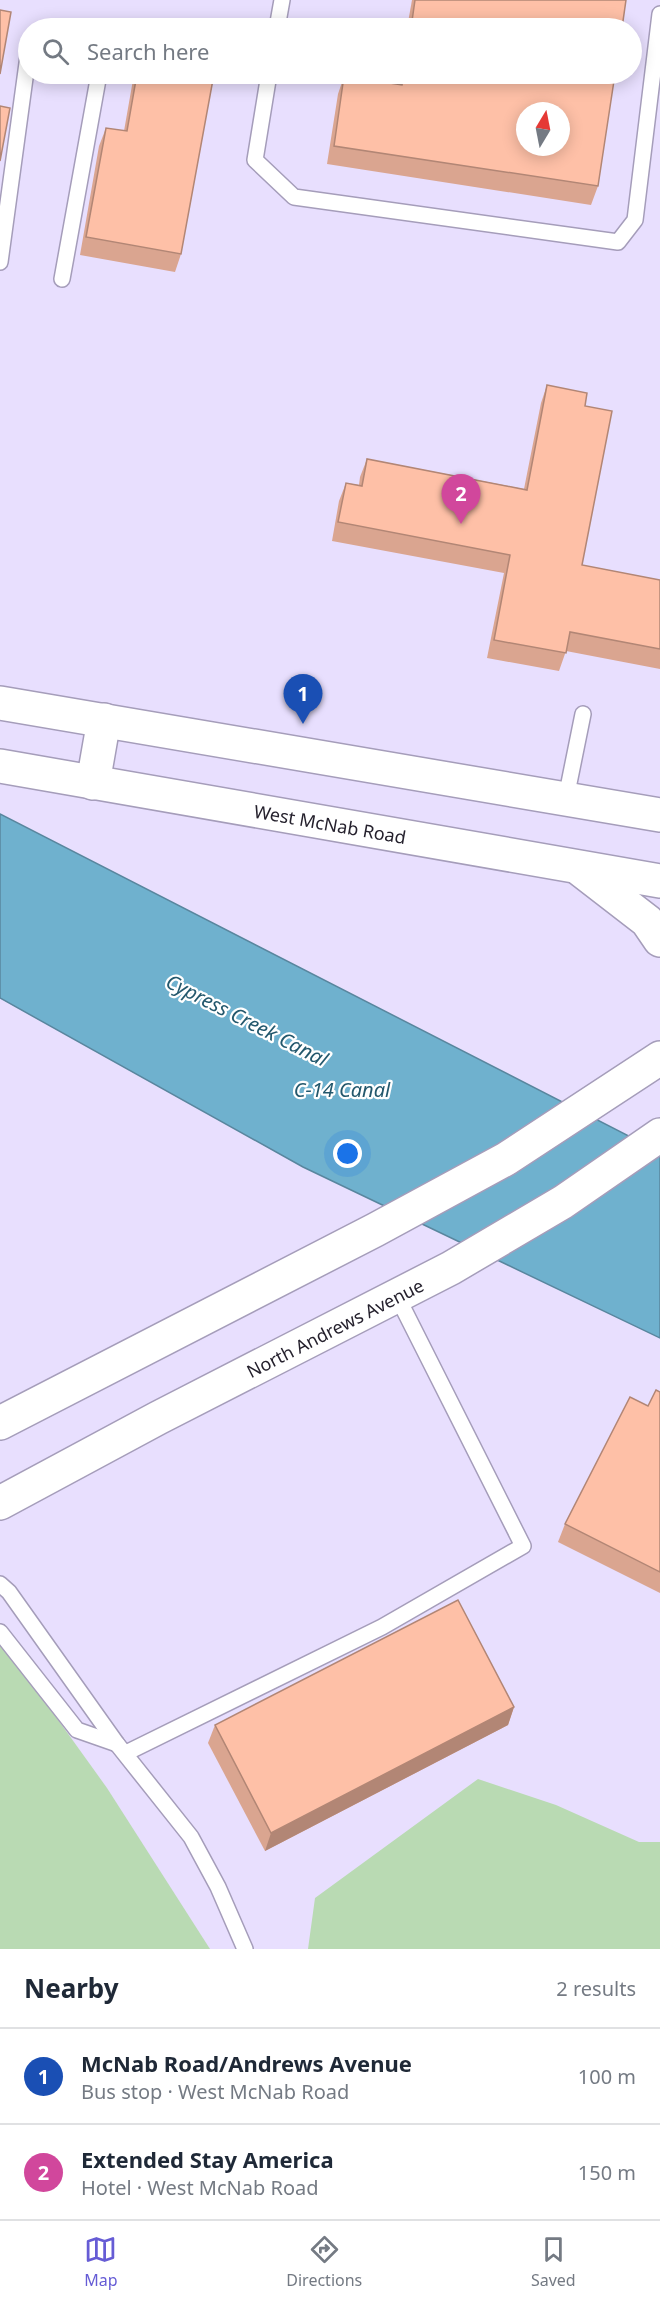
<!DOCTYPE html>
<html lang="en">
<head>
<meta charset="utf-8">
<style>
  :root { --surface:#fff; --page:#f2f2f3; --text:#1f2937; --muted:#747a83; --line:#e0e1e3; --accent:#665cd5 }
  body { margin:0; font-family:"Noto Sans",sans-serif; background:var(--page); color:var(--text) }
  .compass { position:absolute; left:516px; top:102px; width:54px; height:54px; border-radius:50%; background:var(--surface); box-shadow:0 3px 15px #0003; rotate:10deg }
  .you { position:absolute; left:348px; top:1154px; width:21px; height:21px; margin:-15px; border:4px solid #fff; border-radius:50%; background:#1a73e8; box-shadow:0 0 0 9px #1a73e833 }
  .badge { display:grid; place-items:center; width:39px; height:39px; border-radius:50%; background:var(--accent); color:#fff; font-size:20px; font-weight:700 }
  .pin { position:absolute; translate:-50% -50px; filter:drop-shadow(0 2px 3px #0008) }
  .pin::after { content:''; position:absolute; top:32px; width:21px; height:18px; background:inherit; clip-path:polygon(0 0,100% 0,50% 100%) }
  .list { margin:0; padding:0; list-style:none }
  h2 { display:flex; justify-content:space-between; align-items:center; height:78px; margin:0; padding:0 24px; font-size:26px }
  h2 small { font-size:20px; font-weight:400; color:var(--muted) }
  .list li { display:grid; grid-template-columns:39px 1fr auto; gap:18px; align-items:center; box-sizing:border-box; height:96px; padding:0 24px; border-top:2px solid var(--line) }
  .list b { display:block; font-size:22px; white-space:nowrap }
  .list p { margin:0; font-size:20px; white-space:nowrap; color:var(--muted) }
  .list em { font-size:20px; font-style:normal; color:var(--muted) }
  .icon { flex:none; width:33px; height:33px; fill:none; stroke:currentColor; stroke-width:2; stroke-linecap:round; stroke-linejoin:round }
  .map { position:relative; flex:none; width:660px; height:1949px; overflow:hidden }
  .search { position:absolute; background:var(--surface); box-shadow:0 3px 15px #0003; left:18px; right:18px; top:18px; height:66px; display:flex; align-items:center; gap:15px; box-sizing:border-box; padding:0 21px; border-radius:33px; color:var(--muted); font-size:22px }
  .sheet { height:270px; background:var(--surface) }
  nav { display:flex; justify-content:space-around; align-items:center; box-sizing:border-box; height:84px; border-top:2px solid var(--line); background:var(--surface); font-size:16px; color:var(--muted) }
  nav a { display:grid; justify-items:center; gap:3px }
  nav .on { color:var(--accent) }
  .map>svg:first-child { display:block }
  .green { fill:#b9dab3 }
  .water { fill:#6fb1ce; stroke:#59869e; stroke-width:1.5 }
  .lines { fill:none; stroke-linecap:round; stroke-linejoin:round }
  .lane-casing { stroke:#a59dba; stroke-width:18 }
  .secondary-casing { stroke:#a59dba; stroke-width:36 }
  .lane { stroke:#fff; stroke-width:15 }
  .secondary { stroke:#fff; stroke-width:33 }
  .wall { fill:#daa590 }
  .shaded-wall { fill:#b28675 }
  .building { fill:#fec0a7; stroke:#b28675; stroke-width:1.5; fill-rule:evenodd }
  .labels { text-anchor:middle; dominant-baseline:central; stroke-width:4.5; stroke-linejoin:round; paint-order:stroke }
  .street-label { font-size:18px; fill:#25212d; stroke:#fff }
  .water-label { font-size:20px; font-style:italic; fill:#23586d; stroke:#fff }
</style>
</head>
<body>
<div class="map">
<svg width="660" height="1949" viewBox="0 0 660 1949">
  <rect width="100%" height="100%" fill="#e8dffe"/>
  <g class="green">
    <polygon points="0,1639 107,1788 210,1949 0,1949"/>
    <polygon points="478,1779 556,1805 639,1842 660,1842 660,1949 308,1949 315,1898"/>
  </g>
  <polygon class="water" points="0,814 660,1152 660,1338 303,1167 0,998"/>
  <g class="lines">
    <defs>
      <g id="lane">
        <polyline points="277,28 282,0"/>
        <polyline points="269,74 255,160 294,197 618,242 635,220 660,14"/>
        <polyline points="0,262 28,56"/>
        <polyline points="62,279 99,74"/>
        <polyline points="566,798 583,714"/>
        <polyline points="0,1584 9,1592 117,1744 191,1837 218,1887 245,1949"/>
        <polyline points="0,1632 77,1730 117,1744"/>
        <polyline points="126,1753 382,1627 523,1546 397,1296"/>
      </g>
      <g id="secondary">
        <polyline points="0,703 660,815"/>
        <polyline points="0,766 660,881"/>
        <polyline points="93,783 104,720"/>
        <polyline points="581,870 647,921 660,940"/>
        <polyline points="0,1423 375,1230 506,1159 660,1058"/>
        <polyline points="0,1503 158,1418 451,1268 563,1202 660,1135"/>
      </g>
    </defs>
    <use href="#lane" class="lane-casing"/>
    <use href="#secondary" class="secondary-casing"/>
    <use href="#lane" class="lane"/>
    <use href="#secondary" class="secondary"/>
  </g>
  <g class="wall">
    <polygon points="412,0 626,0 622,28 407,28"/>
    <polygon points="134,74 214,74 181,254 175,272 80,255 99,146 106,128 124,131"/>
    <polygon points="400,74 615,74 598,186 591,205 327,164 338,94 344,76 398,84"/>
    <polygon points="547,385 585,406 582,565 660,580 660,669 566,651 559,671 487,658 504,573 332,541 339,501 346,483 359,485 360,477 367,459 524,489 541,403"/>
    <polygon points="660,1392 660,1593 558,1542 565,1524 648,1406"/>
    <polygon points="514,1707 508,1725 265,1851 208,1743 215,1725"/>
  </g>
  <polygon class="shaded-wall" points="514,1707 508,1725 265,1851 271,1833"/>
  <g class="building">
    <polygon points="415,0 626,0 622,28 411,28"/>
    <polygon points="0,10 11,12 0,74"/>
    <polygon points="137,74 214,74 181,254 86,237 106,128 127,131"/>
    <path d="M404,74H615L598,186L334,146L344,76L402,85ZM525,111H561V147H525Z"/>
    <polygon points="0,106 10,108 0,161"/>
    <polygon points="547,385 587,393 585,406 612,411 582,565 660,580 660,649 570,632 566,653 494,640 510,555 338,522 346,483 362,486 367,459 527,490"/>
    <polygon points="656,1390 660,1392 660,1572 565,1524 630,1397 648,1406"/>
    <polygon points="458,1600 514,1707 271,1833 215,1725"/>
  </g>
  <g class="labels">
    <g class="street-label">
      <text transform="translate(330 824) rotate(10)">West McNab Road</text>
      <text transform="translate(335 1328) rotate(-27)">North Andrews Avenue</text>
    </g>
    <g class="water-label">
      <text transform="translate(247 1020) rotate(27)">Cypress Creek Canal</text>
      <text x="342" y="1089">C-14 Canal</text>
    </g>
  </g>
</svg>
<svg class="compass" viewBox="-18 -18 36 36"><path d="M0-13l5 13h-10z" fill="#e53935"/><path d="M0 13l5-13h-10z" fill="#747a83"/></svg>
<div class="you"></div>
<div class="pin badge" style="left:303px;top:724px;background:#1a4fb4">1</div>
<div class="pin badge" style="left:461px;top:524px;background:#d1479c">2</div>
<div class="search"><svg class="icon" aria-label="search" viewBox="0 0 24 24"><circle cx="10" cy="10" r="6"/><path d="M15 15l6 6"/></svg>Search here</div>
</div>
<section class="sheet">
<h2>Nearby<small>2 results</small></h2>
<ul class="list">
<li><span class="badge" style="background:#1a4fb4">1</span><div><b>McNab Road/Andrews Avenue</b><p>Bus stop · West McNab Road</p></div><em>100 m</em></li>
<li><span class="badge" style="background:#d1479c">2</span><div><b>Extended Stay America</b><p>Hotel · West McNab Road</p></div><em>150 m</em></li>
</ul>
</section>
<nav>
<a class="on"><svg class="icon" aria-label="map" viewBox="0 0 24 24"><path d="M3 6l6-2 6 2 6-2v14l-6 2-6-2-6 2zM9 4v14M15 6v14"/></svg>Map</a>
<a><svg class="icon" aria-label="directions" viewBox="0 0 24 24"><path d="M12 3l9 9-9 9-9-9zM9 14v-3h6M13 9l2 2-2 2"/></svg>Directions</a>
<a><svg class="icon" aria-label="saved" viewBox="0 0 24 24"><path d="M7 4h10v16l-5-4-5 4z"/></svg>Saved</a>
</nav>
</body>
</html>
